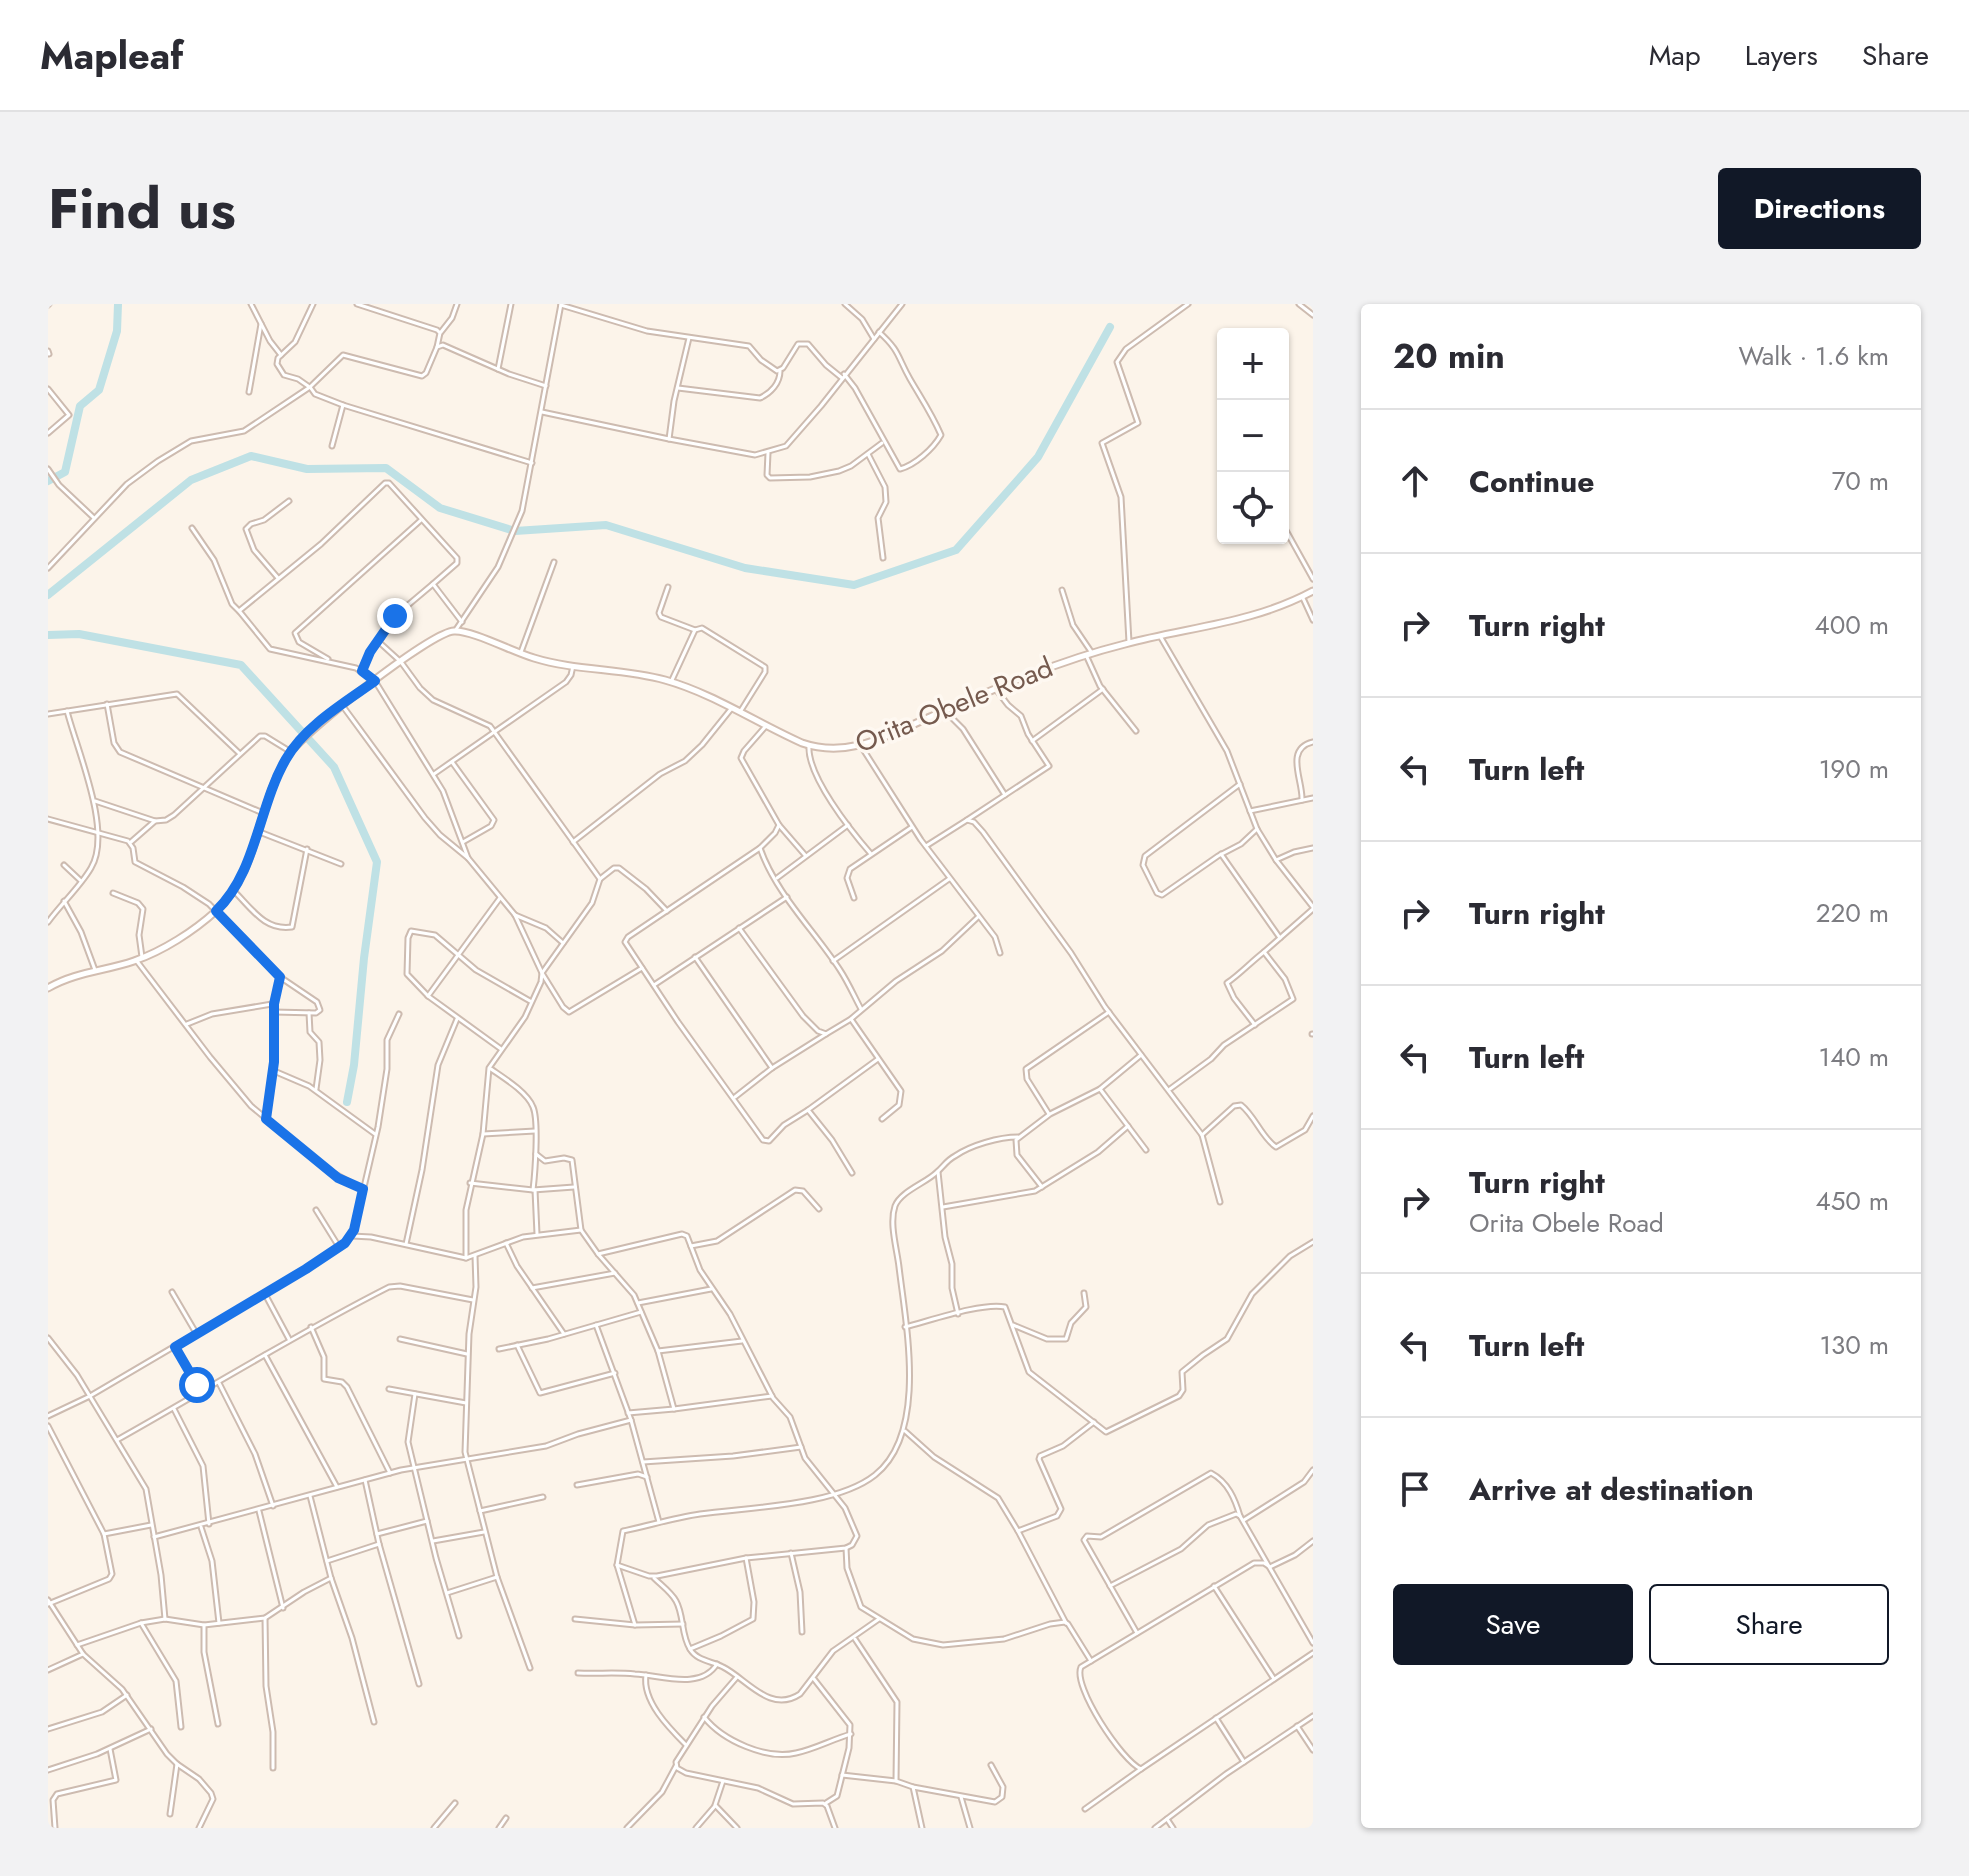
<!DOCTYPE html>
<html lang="en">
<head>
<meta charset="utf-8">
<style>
  :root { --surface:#fff; --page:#f2f2f3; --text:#2b2b33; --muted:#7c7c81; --line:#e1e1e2; --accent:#111827 }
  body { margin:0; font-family:Jost,sans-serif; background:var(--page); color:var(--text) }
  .controls { position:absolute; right:24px; top:24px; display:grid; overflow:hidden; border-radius:8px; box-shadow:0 2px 6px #0004 }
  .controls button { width:72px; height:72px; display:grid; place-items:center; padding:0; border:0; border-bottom:2px solid var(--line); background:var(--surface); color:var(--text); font:40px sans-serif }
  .stop { position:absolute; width:24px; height:24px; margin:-18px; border:6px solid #1a73e8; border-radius:50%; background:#fff }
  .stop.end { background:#1a73e8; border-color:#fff; box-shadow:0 2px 8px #0008 }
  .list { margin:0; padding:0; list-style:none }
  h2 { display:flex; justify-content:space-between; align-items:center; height:104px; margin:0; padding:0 32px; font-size:34px }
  h2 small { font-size:26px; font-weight:400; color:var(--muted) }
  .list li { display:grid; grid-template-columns:52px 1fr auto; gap:24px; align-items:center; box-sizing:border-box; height:144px; padding:0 32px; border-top:2px solid var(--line) }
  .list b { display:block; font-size:30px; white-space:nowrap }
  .list p { margin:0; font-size:26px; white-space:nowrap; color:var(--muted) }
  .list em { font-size:26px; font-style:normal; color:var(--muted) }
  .actions { display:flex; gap:16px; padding:24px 32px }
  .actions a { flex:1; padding:18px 0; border:2px solid var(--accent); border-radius:8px; text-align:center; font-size:28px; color:var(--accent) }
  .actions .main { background:var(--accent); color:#fff }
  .icon { flex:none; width:44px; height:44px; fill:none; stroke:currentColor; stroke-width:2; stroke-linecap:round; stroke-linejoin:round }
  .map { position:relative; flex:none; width:1265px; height:1524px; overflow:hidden; border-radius:8px }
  header { display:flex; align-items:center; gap:48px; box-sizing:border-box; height:112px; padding:0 40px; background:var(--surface); border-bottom:2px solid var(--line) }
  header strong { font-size:38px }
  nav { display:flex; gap:44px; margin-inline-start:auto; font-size:28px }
  .intro { display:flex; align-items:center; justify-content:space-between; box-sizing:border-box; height:192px; padding:0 48px }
  h1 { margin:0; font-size:56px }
  .button { padding:20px 36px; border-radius:8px; background:var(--accent); color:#fff; font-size:28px; font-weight:700 }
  main { display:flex; gap:48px; padding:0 48px }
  aside { flex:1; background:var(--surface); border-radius:8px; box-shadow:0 2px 6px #0004 }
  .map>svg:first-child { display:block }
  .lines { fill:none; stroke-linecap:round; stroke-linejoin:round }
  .river { stroke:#bfe1e5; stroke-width:8 }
  .street-casing { stroke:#cdbbb0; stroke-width:7 }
  .secondary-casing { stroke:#d2bdb0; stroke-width:9 }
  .street { stroke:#fff; stroke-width:3 }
  .secondary { stroke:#fff; stroke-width:5 }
  .route { stroke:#1a73e8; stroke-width:10 }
  .labels { text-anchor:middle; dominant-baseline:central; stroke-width:7; stroke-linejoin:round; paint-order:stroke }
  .street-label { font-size:28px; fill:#755a4e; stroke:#fef8f1 }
</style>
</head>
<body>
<header>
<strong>Mapleaf</strong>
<nav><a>Map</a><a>Layers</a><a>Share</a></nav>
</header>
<div class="intro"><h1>Find us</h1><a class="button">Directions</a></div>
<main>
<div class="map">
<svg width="1265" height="1524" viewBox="0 0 1265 1524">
  <rect width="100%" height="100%" fill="#fcf4ea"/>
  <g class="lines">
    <g class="river">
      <polyline points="0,177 17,168 32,102 51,86 69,27 70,0"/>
      <polyline points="0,291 143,176 203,152 259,165 338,164 392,204 467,227 558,221 697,264 806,281 908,246 990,153 1062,23"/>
      <polyline points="0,331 31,330 193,361 286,463 329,558 316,654 306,761 299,798"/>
    </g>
    <defs>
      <g id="street">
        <polyline points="203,0 222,37 233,51"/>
        <polyline points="309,0 389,26 392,29 389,43"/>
        <polyline points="797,0 814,15 826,35"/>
        <polyline points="1251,0 1265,11"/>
        <polyline points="0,1 1,0"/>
        <polyline points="513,1 599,27 701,42 713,56 729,67 735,64 750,40 760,40 778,61 794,74"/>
        <polyline points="393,28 404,14 409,0"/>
        <polyline points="0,47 1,50"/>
        <polyline points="450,65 463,0"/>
        <path d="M796,70L807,84L852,165C867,161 885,145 893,131C884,110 873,94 862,75C849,52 852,47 831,28"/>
        <polyline points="260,82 250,75 236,71 229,60 230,54 247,38 265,0"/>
        <path d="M630,84L712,94C723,89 732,79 732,67"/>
        <polyline points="0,85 21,111 0,129"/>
        <polyline points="201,88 213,20"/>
        <polyline points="494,108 621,135 626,97 641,34"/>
        <polyline points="621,135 707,151 738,142 773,102 854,0"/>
        <polyline points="284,142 295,101"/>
        <polyline points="720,149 719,171 722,174 762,173 791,167 803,162 834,139"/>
        <polyline points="820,150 837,183 838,198 830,214 835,254"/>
        <polyline points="484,159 295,101 267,90 262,83 295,51 374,72 378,69 389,43 395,41 461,70 498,82"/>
        <polyline points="0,165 11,181 46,214"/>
        <polyline points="1235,221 1265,275"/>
        <polyline points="144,224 166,256 184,300 191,307 273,240 337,179 341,179 409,254 409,259 385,280 414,318"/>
        <polyline points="0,264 79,180 110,157 143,137 196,127 262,83"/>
        <polyline points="230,274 206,246 198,225 203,220 216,216 241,197"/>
        <polyline points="385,280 347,312 331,338 353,358 372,384 385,396 442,422 552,575 544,599 494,669 515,703 521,708 594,664"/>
        <polyline points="620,283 611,309 613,313 647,326"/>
        <polyline points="1014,286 1025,321 1044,349"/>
        <polyline points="1254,292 1265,316"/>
        <polyline points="192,308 222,345 308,364 327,377 395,487 420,554"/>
        <polyline points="407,327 450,263 474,207 513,0"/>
        <polyline points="1112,332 1179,447 1209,525 1228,556 1265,603"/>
        <polyline points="1081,338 1073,193 1054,139 1090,119 1069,58 1078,45 1140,0"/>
        <polyline points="473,348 506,258"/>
        <polyline points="1038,351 1052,382 1088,427"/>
        <polyline points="280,355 251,338 247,329 373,216"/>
        <polyline points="314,367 322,348 331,338"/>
        <polyline points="623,378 647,326 654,324 717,363 717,368 692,408"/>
        <polyline points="59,400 66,439 72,448 215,509"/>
        <polyline points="294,401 377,514 392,531 420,554 467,611 494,669 493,678 477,713 441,764 435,830 418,906 418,954"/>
        <polyline points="896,406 915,425 957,491"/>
        <polyline points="0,410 129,390 191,449"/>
        <polyline points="717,423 696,447 693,454 731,521 727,529 712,544 580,633 577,638 630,718 715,836 721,837 736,821 760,806 784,836 804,869"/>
        <polyline points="984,437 1055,385"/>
        <path d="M761,442C759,472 803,527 823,550"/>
        <polyline points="813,442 873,536 947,633 952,649"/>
        <polyline points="404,458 446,516 443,522 415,538"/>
        <polyline points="386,470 518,378 523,371 525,362"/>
        <polyline points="1192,480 1097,552 1095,561 1109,589 1114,591 1170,552 1193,540 1209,525"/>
        <path d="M1254,496C1255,476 1236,445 1265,438"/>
        <polyline points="47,497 107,517"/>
        <polyline points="1202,507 1265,494"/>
        <polyline points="0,515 80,537 85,544 87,558 135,583 161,600 232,673 226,700 226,767 218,815"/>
        <polyline points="919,516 1001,462 980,430 973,412 960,401 947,384"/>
        <polyline points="731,521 757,551"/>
        <polyline points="209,527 293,560"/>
        <polyline points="83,538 107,517 118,516 126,511 212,432 217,432 243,448"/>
        <polyline points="525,538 612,470 637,457 654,441 683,405"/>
        <polyline points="878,542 919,516 926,518 935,528 1023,649 1057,703 1154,831 1172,898"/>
        <path d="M712,544C728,590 766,626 792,666C800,678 806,692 813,705"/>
        <polyline points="1173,550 1232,634"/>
        <polyline points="1228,556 1246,548 1265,544"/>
        <polyline points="16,561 33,577"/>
        <polyline points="729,574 800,521"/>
        <polyline points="552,575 566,564 571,564 598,585 619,607"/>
        <path d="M186,587C204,605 217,627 244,623L259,545"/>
        <polyline points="65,589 90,599 95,605 91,631 94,653"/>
        <polyline points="452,594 380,692 453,745"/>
        <polyline points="806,594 799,574 802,565 864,523"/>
        <polyline points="16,597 33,628 47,666"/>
        <polyline points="467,611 498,624 515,639"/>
        <path d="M0,618C13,600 32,583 43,564C65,528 29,446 19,407"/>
        <polyline points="691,624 755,712 770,727 778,730 803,715 848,677 894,647 930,613"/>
        <polyline points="647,653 724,764"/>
        <polyline points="88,656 162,753 203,802 280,866 313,884"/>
        <polyline points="785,657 901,575"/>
        <polyline points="606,681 739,593"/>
        <polyline points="380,692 359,670 360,634 363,627 387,631 428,666 482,697"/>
        <polyline points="226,708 268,709 272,706 269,698 232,673"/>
        <polyline points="261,709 262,728 271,738 272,756 268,785"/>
        <polyline points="803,715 853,787 851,801 834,815"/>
        <polyline points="139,720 164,710 224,700"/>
        <path d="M1207,721L1186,694L1179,679C1192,670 1203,658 1216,648"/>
        <polyline points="1264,730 1265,730"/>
        <path d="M443,765C456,774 479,788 485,803C491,817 487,869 485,886"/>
        <polyline points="226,767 261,782 327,830"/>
        <polyline points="1052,785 1098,846"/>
        <polyline points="1122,785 1163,755 1176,741 1245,695 1237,675 1216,648 1265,605"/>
        <polyline points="687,793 724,764 778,730"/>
        <polyline points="760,806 830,755"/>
        <polyline points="1001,810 979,775 978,765 1061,708"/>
        <polyline points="435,830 487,827"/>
        <path d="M1154,831L1186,802L1193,801C1207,812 1214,834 1228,843L1257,826L1265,812"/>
        <polyline points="488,850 497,857 516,854 524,856 533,926 550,950 586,991 610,1047 694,1037"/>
        <polyline points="890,868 897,933 904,960 904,984 910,1010"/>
        <polyline points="422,879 485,886 526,883"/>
        <polyline points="994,883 969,851 968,836 1002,810 1052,785 1093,751"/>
        <polyline points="487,886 489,930"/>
        <polyline points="895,903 987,887 1050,848 1080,822"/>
        <polyline points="268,906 291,943"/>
        <polyline points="304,932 323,933 418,954 475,933 533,926"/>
        <polyline points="458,939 469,962 516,1030"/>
        <polyline points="358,940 374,866 390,761 409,715"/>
        <polyline points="643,942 669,937 747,886 755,887 771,905"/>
        <polyline points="550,950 634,930 639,932 652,966 682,1010 725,1094 742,1113 757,1154 797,1204 809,1232 804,1241 798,1244 698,1254 609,1272 601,1272 569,1261"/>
        <polyline points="427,952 428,983 421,1030 417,1148 449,1273 482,1364"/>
        <polyline points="484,984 567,969"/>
        <polyline points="124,988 148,1029"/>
        <polyline points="217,990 241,1035"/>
        <polyline points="590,999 663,985"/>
        <polyline points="548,1021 583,1116 611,1218"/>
        <polyline points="965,1021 999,1035 1018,1035 1023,1019 1038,1003 1036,989"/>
        <polyline points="263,1023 276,1053 276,1075 294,1078 299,1083 342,1169"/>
        <path d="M857,1023C881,1017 935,998 957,1003L981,1068L1058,1128L1131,1092L1135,1086L1134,1068L1155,1051L1179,1035L1204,990L1242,952L1265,938"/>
        <polyline points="0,1034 29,1071 98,1185 113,1271 117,1315"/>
        <polyline points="352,1035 419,1050"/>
        <polyline points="469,1041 492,1089 567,1069"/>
        <polyline points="127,1043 145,1072 151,1089"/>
        <polyline points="451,1045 500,1035 593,1008"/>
        <polyline points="610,1047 626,1105 724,1092"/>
        <polyline points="217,1051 289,1183"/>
        <polyline points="171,1079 207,1150 225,1202"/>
        <polyline points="341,1085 418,1099"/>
        <polyline points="367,1090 360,1138 388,1254 411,1332"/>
        <polyline points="126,1105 155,1162 161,1220"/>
        <polyline points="580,1109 626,1105"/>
        <polyline points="0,1112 42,1092 258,965 297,939 306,926 330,823 339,765 339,736 351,710"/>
        <polyline points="0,1122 56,1230 64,1270 61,1275 0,1300"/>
        <polyline points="857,1127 886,1153 950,1194 970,1227 1009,1212 1013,1205 991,1155 992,1152 1015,1142 1046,1118"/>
        <path d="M69,1136C160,1085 248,1030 341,983L352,982L425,996"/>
        <polyline points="595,1158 685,1152 753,1143"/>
        <polyline points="317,1176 331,1240 371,1380"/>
        <polyline points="529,1181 590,1170 599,1173"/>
        <polyline points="262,1192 283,1274 304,1334 326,1418"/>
        <polyline points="211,1207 235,1304"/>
        <polyline points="432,1207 495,1193"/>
        <polyline points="1196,1216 1256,1178 1265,1166"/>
        <polyline points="153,1223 164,1257 171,1319"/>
        <polyline points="970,1227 1018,1319"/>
        <polyline points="56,1230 103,1221"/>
        <polyline points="329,1230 379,1217"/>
        <polyline points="106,1233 353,1166 498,1142 530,1130 583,1116"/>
        <polyline points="385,1237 436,1228"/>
        <path d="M1265,1237L1247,1251L1222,1263L1216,1259H1206L1033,1363C1024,1382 1074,1457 1093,1465L1265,1349"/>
        <polyline points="798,1244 799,1264 813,1303 865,1335 895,1341 956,1335 1002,1320 1017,1318 1020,1320 1043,1357"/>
        <polyline points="743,1249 752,1288 754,1328"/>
        <polyline points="279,1257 331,1240"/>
        <path d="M606,1274C613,1281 623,1288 628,1297C636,1311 633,1331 642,1345C649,1357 664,1357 675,1363C699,1375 722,1410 752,1390L785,1347L831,1315"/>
        <polyline points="1062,1282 1133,1245 1160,1221 1188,1210 1192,1212"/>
        <polyline points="1166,1282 1226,1375"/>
        <polyline points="399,1289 449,1273"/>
        <polyline points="0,1296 35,1350 74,1385 119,1450 129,1460 151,1475 163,1489 165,1495 151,1524"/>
        <polyline points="217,1314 218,1382 225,1428 225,1464"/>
        <polyline points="527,1315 587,1321 635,1320"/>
        <polyline points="93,1319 128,1377 133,1423"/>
        <polyline points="156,1321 156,1348 170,1420"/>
        <path d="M587,1321L569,1261L575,1227C600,1222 625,1214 652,1210C702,1203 788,1202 827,1171C880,1129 858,1022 851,963C849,945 841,920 847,902C853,887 878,879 889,868C895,863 899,856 907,852C923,841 951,833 970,833"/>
        <path d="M1089,1329L1036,1236L1039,1232L1053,1233L1163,1169C1180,1178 1187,1195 1192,1212L1265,1339"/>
        <polyline points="807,1335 849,1398 848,1477"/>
        <polyline points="29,1341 93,1319 117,1315 156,1321 217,1314 256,1288 283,1274"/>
        <polyline points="642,1345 673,1332 705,1315 706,1298 698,1254"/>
        <polyline points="0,1366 35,1350"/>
        <path d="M530,1369C549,1370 568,1368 587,1370C612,1371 652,1387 669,1360"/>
        <path d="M598,1371C594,1397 621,1424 638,1441"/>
        <polyline points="689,1373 664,1402 628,1458 629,1464 638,1469 710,1484 745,1500 775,1499 779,1502 787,1524"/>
        <polyline points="766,1375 802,1421 801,1444 789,1492 778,1499"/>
        <path d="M656,1413C675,1437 719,1456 748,1449C767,1445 785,1435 803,1430"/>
        <polyline points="1168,1414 1196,1458"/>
        <polyline points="1249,1422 1265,1446"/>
        <polyline points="0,1425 54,1408 79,1391"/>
        <polyline points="0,1466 49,1450 103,1425"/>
        <polyline points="794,1471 848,1477 865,1483 947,1498 954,1493 955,1483 943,1461"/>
        <polyline points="675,1477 667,1501 689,1524"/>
        <polyline points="865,1483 874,1524"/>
        <polyline points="913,1493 922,1524"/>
        <polyline points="1037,1505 1093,1465"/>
        <polyline points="122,1510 129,1460"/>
        <polyline points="1119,1515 1125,1524"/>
        <polyline points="7,1524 5,1496 9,1490 68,1476 62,1445"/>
        <polyline points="386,1524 407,1499"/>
        <polyline points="451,1524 458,1514"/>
        <polyline points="579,1524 614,1488 628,1462"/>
        <polyline points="648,1524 667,1502"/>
        <polyline points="1107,1524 1178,1470 1265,1412"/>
      </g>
      <path id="secondary" d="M0,684C27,668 57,667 86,657C115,647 146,627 168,607C211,569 210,495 242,449C257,427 383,328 406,327C424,326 465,348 486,354C528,367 574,364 617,376C664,389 709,419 754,439C801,455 840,431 882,413C946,385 1009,357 1077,340C1141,323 1206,319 1265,287"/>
    </defs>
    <use href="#street" class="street-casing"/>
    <use href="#secondary" class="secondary-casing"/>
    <use href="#street" class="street"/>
    <use href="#secondary" class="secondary"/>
  </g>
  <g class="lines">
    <path class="route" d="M149,1081L127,1043L258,965L297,939L306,926L315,885L290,874L218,815L226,758V700L232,673L168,607C209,568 210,503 238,455C257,422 296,399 327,377L314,367L322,348L347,312"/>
  </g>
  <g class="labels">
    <g class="street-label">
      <text transform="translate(906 401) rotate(-22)">Orita Obele Road</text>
    </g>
  </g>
</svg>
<div class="controls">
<button>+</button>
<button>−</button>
<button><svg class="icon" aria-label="locate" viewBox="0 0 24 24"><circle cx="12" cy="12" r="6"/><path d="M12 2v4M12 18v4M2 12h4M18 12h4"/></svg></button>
</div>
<div class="stop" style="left:149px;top:1081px"></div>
<div class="stop end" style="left:347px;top:312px"></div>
</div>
<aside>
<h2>20 min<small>Walk · 1.6 km</small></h2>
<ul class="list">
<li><svg class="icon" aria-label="ahead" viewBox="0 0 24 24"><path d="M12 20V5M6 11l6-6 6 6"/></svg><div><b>Continue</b></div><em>70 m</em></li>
<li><svg class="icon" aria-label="right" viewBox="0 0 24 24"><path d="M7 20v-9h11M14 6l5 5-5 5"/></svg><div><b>Turn right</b></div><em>400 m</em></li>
<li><svg class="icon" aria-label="left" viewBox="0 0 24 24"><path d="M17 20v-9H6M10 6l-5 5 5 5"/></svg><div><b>Turn left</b></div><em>190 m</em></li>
<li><svg class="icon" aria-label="right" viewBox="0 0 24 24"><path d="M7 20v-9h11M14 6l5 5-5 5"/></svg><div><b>Turn right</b></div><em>220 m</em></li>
<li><svg class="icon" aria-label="left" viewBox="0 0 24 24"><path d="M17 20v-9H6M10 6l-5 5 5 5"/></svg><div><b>Turn left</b></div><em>140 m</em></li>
<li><svg class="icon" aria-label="right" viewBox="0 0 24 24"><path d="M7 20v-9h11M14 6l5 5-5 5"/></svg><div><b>Turn right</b><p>Orita Obele Road</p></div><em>450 m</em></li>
<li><svg class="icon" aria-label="left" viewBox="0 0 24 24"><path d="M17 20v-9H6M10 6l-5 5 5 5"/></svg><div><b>Turn left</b></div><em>130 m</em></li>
<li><svg class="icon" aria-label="arrive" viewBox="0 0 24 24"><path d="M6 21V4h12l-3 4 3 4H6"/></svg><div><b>Arrive at destination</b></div></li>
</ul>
<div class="actions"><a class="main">Save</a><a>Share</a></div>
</aside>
</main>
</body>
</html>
